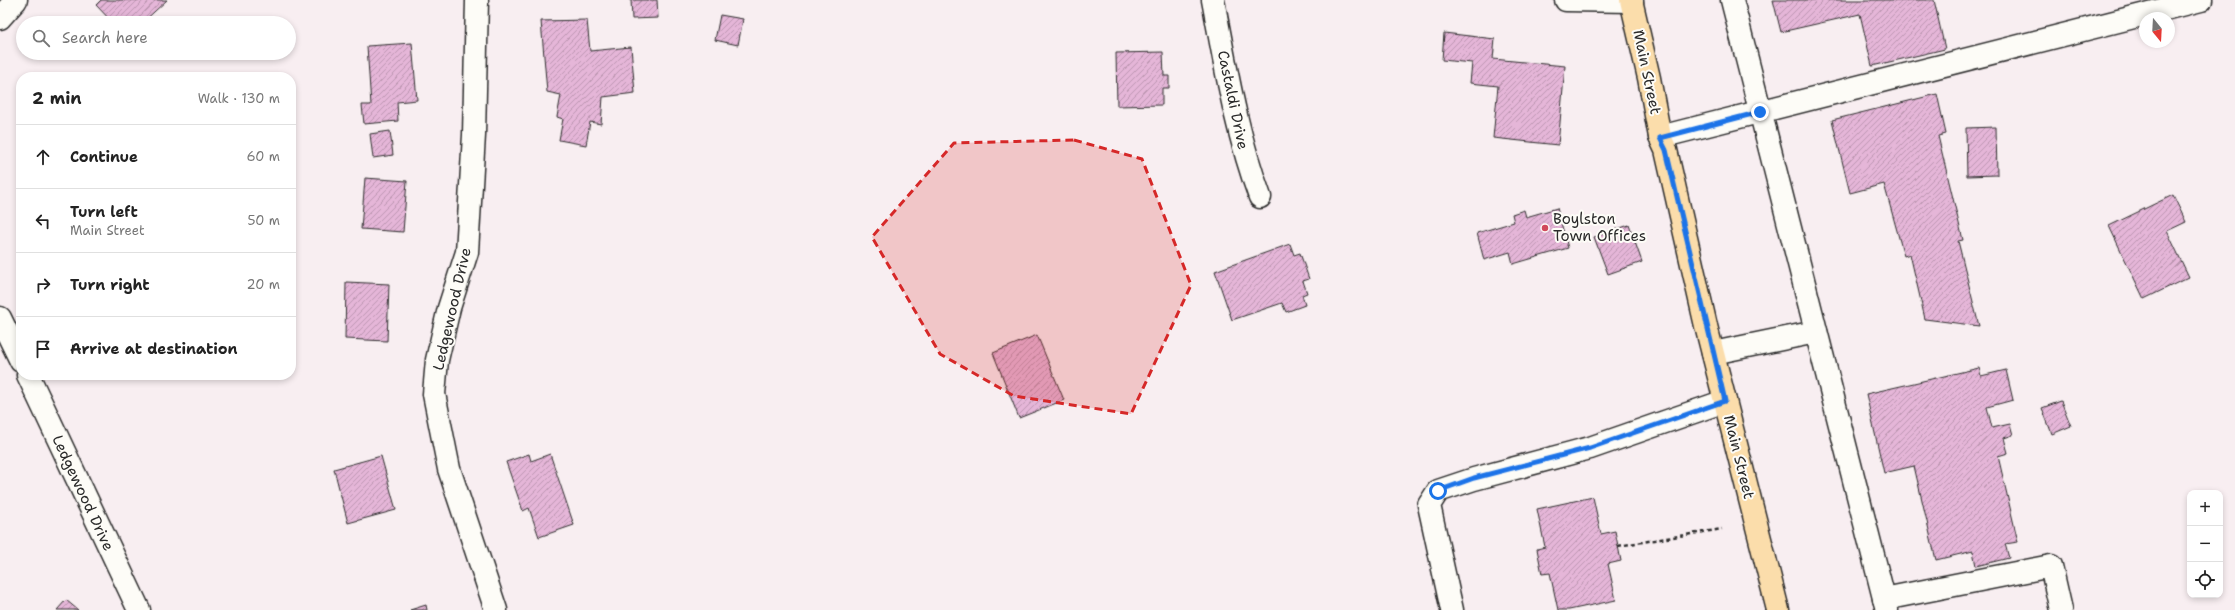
<!DOCTYPE html>
<html lang="en">
<head>
<meta charset="utf-8">
<style>
  :root { --surface:#fff; --page:#f6f6f6; --text:#222; --muted:#767676; --line:#e0e0e0 }
  body { margin:0; font-family:"Shantell Sans",sans-serif; background:var(--page); color:var(--text) }
  .controls { position:absolute; right:12px; bottom:12px; display:grid; overflow:hidden; border-radius:8px; box-shadow:0 2px 6px #0003 }
  .controls button { width:36px; height:36px; display:grid; place-items:center; padding:0; border:0; border-bottom:1px solid var(--line); background:var(--surface); color:var(--text); font:20px sans-serif }
  .compass { position:absolute; left:2139px; top:12px; width:36px; height:36px; border-radius:50%; background:var(--surface); box-shadow:0 2px 6px #0003; rotate:162deg }
  .stop { position:absolute; width:12px; height:12px; margin:-9px; border:3px solid #1a73e8; border-radius:50%; background:#fff }
  .stop.end { background:#1a73e8; border-color:#fff; box-shadow:0 1px 4px #0008 }
  .list { margin:0; padding:0; list-style:none }
  h2 { display:flex; justify-content:space-between; align-items:center; height:52px; margin:0; padding:0 16px; font-size:17px }
  h2 small { font-size:13px; font-weight:400; color:var(--muted) }
  .list li { display:grid; grid-template-columns:26px 1fr auto; gap:12px; align-items:center; box-sizing:border-box; height:64px; padding:0 16px; border-top:1px solid var(--line) }
  .list b { display:block; font-size:15px; white-space:nowrap }
  .list p { margin:0; font-size:13px; white-space:nowrap; color:var(--muted) }
  .list em { font-size:13px; font-style:normal; color:var(--muted) }
  .icon { flex:none; width:22px; height:22px; fill:none; stroke:currentColor; stroke-width:2; stroke-linecap:round; stroke-linejoin:round }
  .map { position:relative; flex:none; width:2235px; height:610px; overflow:hidden }
  .search { position:absolute; background:var(--surface); box-shadow:0 2px 6px #0003; left:16px; top:16px; width:280px; height:44px; display:flex; align-items:center; gap:10px; box-sizing:border-box; padding:0 14px; border-radius:22px; color:var(--muted); font-size:15px }
  .panel { position:absolute; background:var(--surface); box-shadow:0 2px 6px #0003; left:16px; top:72px; width:280px; height:308px; border-radius:16px }
  .map>svg:first-child { display:block }
  .building { fill:url(#building-hatch); stroke:#2b2b2b }
  .lines { fill:none; stroke-linecap:round; stroke-linejoin:round }
  .minor-casing { stroke:#2b2b2b; stroke-width:25 }
  .major-casing { stroke:#2b2b2b; stroke-width:25 }
  .path { stroke:#2b2b2b; stroke-width:2.5; stroke-dasharray:4 3; stroke-linecap:butt }
  .minor { stroke:#fdfcf7; stroke-width:22 }
  .major { stroke:#fbddab; stroke-width:22 }
  .route { stroke:#1a73e8; stroke-width:5 }
  .marked { fill:#d62828; fill-opacity:0.2; stroke:#d62828; stroke-width:3; stroke-dasharray:8 5; stroke-linejoin:round }
  .poi-dot { fill:#d1495b; stroke:#fdfcf7; stroke-width:1.5 }
  .labels { text-anchor:middle; dominant-baseline:central; stroke-width:4; stroke-linejoin:round; paint-order:stroke }
  .street-label { font-size:15px; fill:#2b2b2b; stroke:#fdfcf7 }
  .poi-label { font-size:15px; fill:#2b2b2b; stroke:#fdfcf7; text-anchor:start }
</style>
</head>
<body>
<div class="map">
<svg width="2235" height="610" viewBox="0 0 2235 610">
  <defs>
    <pattern id="building-hatch" width="6" height="6" patternUnits="userSpaceOnUse"><rect width="6" height="6" fill="#e5b6d8"/><path d="M-1 1l2-2M0 6l6-6M5 7l2-2" fill="none" stroke="#ba94af"/></pattern>
  </defs>
  <rect width="100%" height="100%" fill="#f8eef1"/>
  <filter id="ink" filterUnits="userSpaceOnUse"><feTurbulence type="fractalNoise" baseFrequency=".025" numOctaves="2"/><feDisplacementMap in="SourceGraphic" scale="8" xChannelSelector="R" yChannelSelector="G"/><feConvolveMatrix kernelMatrix="1 2 1 2 8 2 1 2 1" color-interpolation-filters="sRGB"/></filter>
  <g filter="url(#ink)">
    <g class="building">
      <polygon points="101,0 167,0 142,23 113,23 96,5"/>
      <polygon points="631,0 657,0 658,18 632,19"/>
      <polygon points="1773,0 1934,0 1945,49 1872,66 1860,14 1781,32"/>
      <polygon points="720,15 743,19 738,45 715,40"/>
      <polygon points="587,20 590,51 631,47 635,93 603,97 601,124 590,122 586,145 559,140 563,119 557,117 561,95 547,92 541,21"/>
      <polygon points="1444,33 1495,39 1493,59 1565,66 1558,145 1493,138 1498,86 1470,83 1472,63 1442,60"/>
      <polygon points="412,43 417,100 397,102 398,121 364,124 362,105 371,105 367,46"/>
      <polygon points="1163,52 1164,76 1169,76 1169,88 1162,88 1162,105 1117,106 1116,53"/>
      <polygon points="1937,94 1946,134 1938,136 1963,240 1958,241 1979,326 1925,319 1910,254 1904,256 1884,184 1850,193 1832,120"/>
      <polygon points="1996,127 1997,175 1967,176 1966,128"/>
      <polygon points="390,131 393,155 373,158 370,134"/>
      <polygon points="365,178 407,181 403,232 361,229"/>
      <polygon points="2173,195 2186,222 2167,231 2189,277 2144,299 2109,226"/>
      <polygon points="1557,208 1568,248 1513,264 1510,252 1484,260 1477,233 1514,222 1512,214 1524,210 1526,217"/>
      <polygon points="1629,225 1642,262 1608,274 1594,237"/>
      <polygon points="1290,244 1294,255 1300,253 1309,279 1303,281 1307,293 1302,295 1305,305 1286,312 1282,303 1232,320 1215,271"/>
      <polygon points="346,282 389,284 387,341 345,339"/>
      <polygon points="1037,335 1064,400 1019,418 993,353"/>
      <polygon points="1979,368 1981,376 2006,370 2013,400 1987,407 1992,428 2010,424 2013,435 2004,438 2008,453 1998,456 2018,542 2005,544 2009,558 1976,566 1973,551 1936,560 1914,466 1884,473 1866,394"/>
      <polygon points="2061,401 2071,426 2052,434 2042,408"/>
      <polygon points="529,454 531,461 550,454 574,525 539,537 529,508 523,511 506,462"/>
      <polygon points="381,456 396,510 348,523 334,469"/>
      <polygon points="1593,497 1601,534 1615,531 1621,561 1608,564 1616,600 1569,610 1558,610 1550,573 1542,574 1537,549 1545,547 1537,509"/>
      <polygon points="66,600 78,610 57,610"/>
      <polygon points="426,605 427,610 410,610"/>
    </g>
    <g class="lines">
      <defs>
        <g id="minor">
          <polyline points="477,0 474,135 467,252 449,308 437,360 434,394 449,469 496,610"/>
          <path d="M1213,0C1226,68 1236,132 1260,197"/>
          <polyline points="1566,0 1632,1"/>
          <polyline points="1732,0 1887,610"/>
          <polyline points="0,18 16,0"/>
          <polyline points="1660,137 2201,0"/>
          <polyline points="0,318 21,361"/>
          <polyline points="1713,353 1816,332"/>
          <polyline points="28,375 139,610"/>
          <polyline points="1884,599 2051,566 2061,610"/>
          <polyline points="1452,610 1429,505 1438,491 1474,479 1590,448 1725,401"/>
        </g>
        <polyline id="major" points="1631,0 1649,78 1660,137 1666,150 1706,326 1778,610"/>
      </defs>
      <use href="#minor" class="minor-casing"/>
      <use href="#major" class="major-casing"/>
      <polyline class="path" points="1618,546 1722,529"/>
      <use href="#minor" class="minor"/>
      <use href="#major" class="major"/>
    </g>
  </g>
  <g class="lines" filter="url(#ink)">
    <polyline class="route" points="1438,491 1474,478 1590,448 1725,401 1666,150 1660,138 1760,112"/>
  </g>
  <path class="marked" d="M1074,140L1142,159L1191,285L1131,414L1014,396L940,354L872,237L954,143Z"/>
  <circle class="poi-dot" cx="1545" cy="228" r="4"/>
  <g class="labels">
    <g class="street-label">
      <text transform="translate(1647 72) rotate(78)">Main Street</text>
      <text transform="translate(1233 100) rotate(78)">Castaldi Drive</text>
      <text transform="translate(452 309) rotate(-77)">Ledgewood Drive</text>
      <text transform="translate(1739 457) rotate(76)">Main Street</text>
      <text transform="translate(83 493) rotate(65)">Ledgewood Drive</text>
    </g>
    <g class="poi-label">
      <text x="1553" y="219">Boylston<tspan x="1553" dy="17">Town Offices</tspan></text>
    </g>
  </g>
</svg>
<div class="controls">
<button>+</button>
<button>−</button>
<button><svg class="icon" aria-label="locate" viewBox="0 0 24 24"><circle cx="12" cy="12" r="6"/><path d="M12 2v4M12 18v4M2 12h4M18 12h4"/></svg></button>
</div>
<svg class="compass" viewBox="-18 -18 36 36"><path d="M0-13l5 13h-10z" fill="#e53935"/><path d="M0 13l5-13h-10z" fill="#767676"/></svg>
<div class="stop" style="left:1438px;top:491px"></div>
<div class="stop end" style="left:1760px;top:112px"></div>
<div class="search"><svg class="icon" aria-label="search" viewBox="0 0 24 24"><circle cx="10" cy="10" r="6"/><path d="M15 15l6 6"/></svg>Search here</div>
<section class="panel">
<h2>2 min<small>Walk · 130 m</small></h2>
<ul class="list">
<li><svg class="icon" aria-label="ahead" viewBox="0 0 24 24"><path d="M12 20V5M6 11l6-6 6 6"/></svg><div><b>Continue</b></div><em>60 m</em></li>
<li><svg class="icon" aria-label="left" viewBox="0 0 24 24"><path d="M17 20v-9H6M10 6l-5 5 5 5"/></svg><div><b>Turn left</b><p>Main Street</p></div><em>50 m</em></li>
<li><svg class="icon" aria-label="right" viewBox="0 0 24 24"><path d="M7 20v-9h11M14 6l5 5-5 5"/></svg><div><b>Turn right</b></div><em>20 m</em></li>
<li><svg class="icon" aria-label="arrive" viewBox="0 0 24 24"><path d="M6 21V4h12l-3 4 3 4H6"/></svg><div><b>Arrive at destination</b></div></li>
</ul>
</section>
</div>
</body>
</html>
